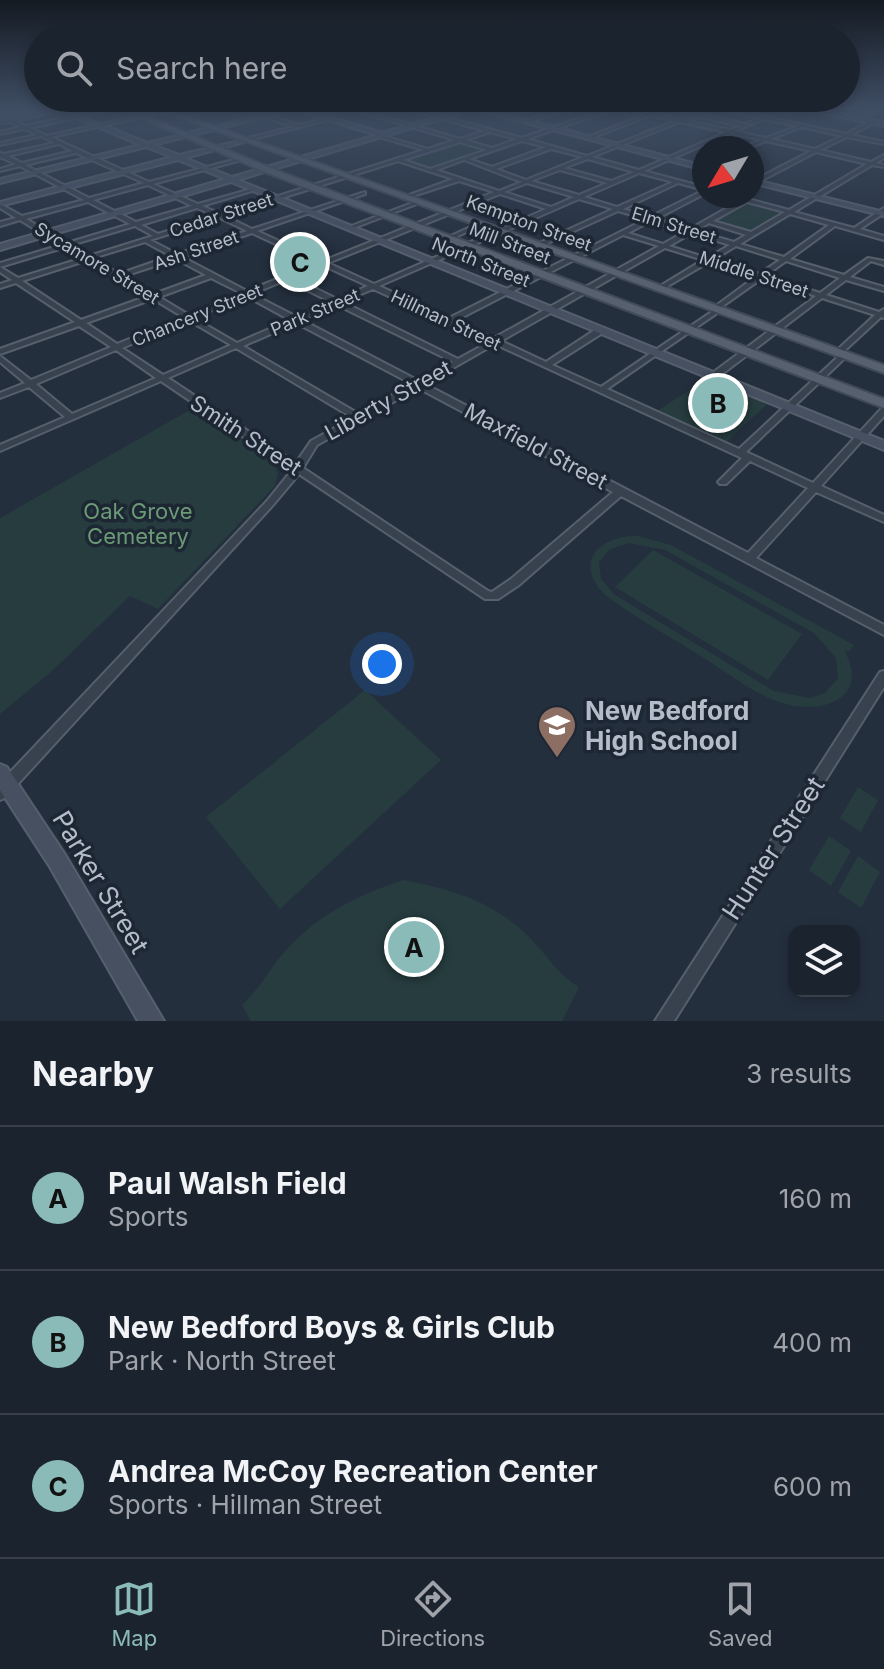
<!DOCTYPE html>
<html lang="en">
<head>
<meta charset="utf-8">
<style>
  :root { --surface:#1b232e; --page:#282f3a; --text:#f1f3f6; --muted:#a0a4aa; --line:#39404a; --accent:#8bbbb9 }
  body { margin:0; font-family:Inter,sans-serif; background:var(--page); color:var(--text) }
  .controls { position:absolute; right:24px; bottom:24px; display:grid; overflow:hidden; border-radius:16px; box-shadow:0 4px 12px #0003 }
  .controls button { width:72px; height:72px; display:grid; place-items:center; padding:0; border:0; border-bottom:2px solid var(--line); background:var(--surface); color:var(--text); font:40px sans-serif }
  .compass { position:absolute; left:692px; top:136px; width:72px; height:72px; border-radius:50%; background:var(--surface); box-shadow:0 4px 12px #0003; rotate:232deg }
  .you { position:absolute; left:382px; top:664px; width:28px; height:28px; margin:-20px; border:6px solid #fff; border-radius:50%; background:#1a73e8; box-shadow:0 0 0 12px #1a73e833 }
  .badge { display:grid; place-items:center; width:52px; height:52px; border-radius:50%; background:var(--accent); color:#111; font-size:26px; font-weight:700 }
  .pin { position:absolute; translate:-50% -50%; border:4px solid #fff; box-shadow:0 2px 8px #0006 }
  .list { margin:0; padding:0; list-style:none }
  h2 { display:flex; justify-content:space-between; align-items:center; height:104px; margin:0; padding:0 32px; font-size:34px }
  h2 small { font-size:26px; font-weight:400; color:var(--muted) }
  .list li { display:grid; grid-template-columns:52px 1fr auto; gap:24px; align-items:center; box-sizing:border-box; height:144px; padding:0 32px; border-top:2px solid var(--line) }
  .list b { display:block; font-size:30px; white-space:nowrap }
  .list p { margin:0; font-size:26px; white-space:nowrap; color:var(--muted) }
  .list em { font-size:26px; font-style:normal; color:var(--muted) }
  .icon { flex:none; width:44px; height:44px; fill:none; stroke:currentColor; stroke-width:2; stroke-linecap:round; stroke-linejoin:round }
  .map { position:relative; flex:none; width:884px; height:1021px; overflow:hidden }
  .search { position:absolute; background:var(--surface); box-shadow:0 4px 12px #0003; left:24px; right:24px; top:24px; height:88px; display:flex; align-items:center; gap:20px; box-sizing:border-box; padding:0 28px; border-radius:44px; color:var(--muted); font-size:30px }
  .sheet { height:536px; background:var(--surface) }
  nav { display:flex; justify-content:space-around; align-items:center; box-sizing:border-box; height:112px; border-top:2px solid var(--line); background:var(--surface); font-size:22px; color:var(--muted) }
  nav a { display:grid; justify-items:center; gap:4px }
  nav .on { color:var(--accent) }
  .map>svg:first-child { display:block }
  .green { fill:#263c3f; fill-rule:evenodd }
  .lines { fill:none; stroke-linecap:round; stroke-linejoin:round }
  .street-casing { stroke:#565f6c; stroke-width:4 }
  .secondary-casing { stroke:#565f6c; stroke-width:4 }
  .primary-casing { stroke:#414a57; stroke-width:4 }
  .street { fill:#38414e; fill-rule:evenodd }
  .secondary { fill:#465061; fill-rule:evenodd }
  .primary { fill:#56606e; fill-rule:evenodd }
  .labels { text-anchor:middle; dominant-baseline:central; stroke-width:7; stroke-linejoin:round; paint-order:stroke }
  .far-street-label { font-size:18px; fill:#b4bcc9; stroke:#1d2633 }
  .street-label { font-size:22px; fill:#b4bcc9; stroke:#1d2633 }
  .park-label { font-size:22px; fill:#6b9a76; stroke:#1d2633 }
  .near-poi-label { font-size:26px; font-weight:bold; fill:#b4bcc9; stroke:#1d2633; text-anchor:start }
  .near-street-label { font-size:26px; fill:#b4bcc9; stroke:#1d2633 }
</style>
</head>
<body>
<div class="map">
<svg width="884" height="1021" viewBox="0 0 884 1021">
  <rect width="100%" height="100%" fill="#242f3e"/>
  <g class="green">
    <polygon points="459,141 487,150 432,168 404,159"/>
    <polygon points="748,202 782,212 748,231 714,221"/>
    <polygon points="717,372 776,396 726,442 657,411"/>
    <polygon points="195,407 274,462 278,474 275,486 158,609 130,596 51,672 0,714 0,518"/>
    <path d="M638,536L671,545L854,645L849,652L844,650C872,700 819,716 779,702C755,694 732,676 710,662C676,640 639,620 606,596C572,564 598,535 638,536ZM629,543L665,550L814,633L836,658L838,678L825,693L810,698L774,691L615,595L601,579L599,562L610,549Z"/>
    <polygon points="653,550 802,634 768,680 615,587"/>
    <polygon points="365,690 441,760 280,909 206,817"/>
    <polygon points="858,787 878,800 861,832 840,818"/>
    <polygon points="829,836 851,851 831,886 809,870"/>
    <polygon points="858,856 880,872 861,908 838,892"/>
    <path d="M404,880C454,890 495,902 531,939C547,955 559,976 579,987L562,1021H251L242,1005C258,990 267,974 280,957C313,917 356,895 404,880Z"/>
  </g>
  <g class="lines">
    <defs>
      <g id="street">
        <polygon points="9,110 8,111 0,113 0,111"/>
        <path d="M100,110H109L30,128L47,136L167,110L165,112L51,137L149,182L241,158V160L153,184L198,204L255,188V190L202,206L221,214L424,150L380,137V135L428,149L455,140L355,110H362L460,139L485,131L412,110H420L522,138L604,110H611L527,139L587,156L675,121L651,115L589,139L585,138L647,114L631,110H640L679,119L691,115L673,110L695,113L702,110H708L699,114L745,124L759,118L726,110H735L846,134L870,121H874V123L851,135L884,142V144L847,137L820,150L871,162L884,155V158L876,163L884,165V167L872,165L794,212L854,228L884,208V213L860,229L884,236V240L835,226L790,259L844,275L868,258L884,261V265L871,261L850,277L884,287V291L846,280L826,295L879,312L884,309V318L881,317L842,353L848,355L746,452L813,483L881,409L884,408V416L821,486L884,515V522L816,492L756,558L884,625V635L621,496L519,585L498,599H485L299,474L273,505L5,798L0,800V783L267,501L292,470L161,381L0,451V445L65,417L29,387L0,398V393L25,383L0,362V356L31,380L111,347L79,326L0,354V349L75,322L16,283L0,288V284L12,280L0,272V267L18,278L83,258L66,247L0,267V263L61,245L20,220L0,226V222L16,218L0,208V204L22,216L84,200L20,166L0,171V169L16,164L0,157V153L4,154L55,143L41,136L0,145V143L37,135L25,129L0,134V132L21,127L9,122L0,123V121L39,114V116L14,121L26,126ZM695,116L741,126L730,130L684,120ZM764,119L798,126L766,138L735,131ZM680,122L726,132L639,170L592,157ZM802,127L842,136L815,149L771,139ZM490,132L517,139L492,148L465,140ZM731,133L761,140L742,148H748L766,141L811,151L753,181L755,184L816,152L867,164L789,210L737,196H728L741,200L690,229L656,219L704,194V187L644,171ZM522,141L546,147L492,167L469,159ZM460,142L487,150L430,169L403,160ZM59,144L72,151L22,163L8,156ZM551,149L583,157L526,180L496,169ZM76,153L144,183L89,198L25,165ZM588,159L634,172L611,181L564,168ZM464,160L516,180L522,182L499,191L436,170ZM398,161L453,179L404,197V199L459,181L494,192L323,261L257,231L365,194V192L252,229L225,216ZM560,170L607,183L579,195L531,181ZM639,173L673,182L617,207L584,197ZM527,183L574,197L551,207L504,192ZM678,183L704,190L650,217L623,209ZM148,185L192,206L136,222L93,200ZM500,194L546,209L374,284L328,263ZM579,199L613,209L535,245V247H539L618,211L646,219L449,318L379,286ZM88,202L130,224L67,243L26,219ZM747,202L785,212L751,232L713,221ZM197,208L215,216L158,234L141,225ZM790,214L829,225L784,257L740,244ZM220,218L247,231L177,254L150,240ZM651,221L686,231L663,244L628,233ZM709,223L746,235L734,242L696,231ZM135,226L153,236L89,256L71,245ZM252,233L317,263L247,291L182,257ZM692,233L730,245L707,258L669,246ZM623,235L659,246L494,338L455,321ZM145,242L171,256L119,274L93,258ZM736,246L780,260L759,274L713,260ZM665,248L703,260L657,288V290H661L709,262L755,277L713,308V311L601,387L552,365L604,332V328H598L546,362L501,341ZM176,259L206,275L154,294L124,276ZM88,260L148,296L81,320L22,281ZM786,261L840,278L820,293L765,276ZM322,265L368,286L337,299L292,277ZM211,278L241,293L189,315L159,297ZM761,279L816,296L711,374V378H717L822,298L875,315L834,353L840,355L739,449L607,389L720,311V308ZM286,280L331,302L297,317L252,294ZM373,289L489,342L458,359L343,302ZM246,296L290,320L237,343L194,318ZM153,299L183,317L117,344L86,323ZM337,305L453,362L419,381L302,320ZM188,320L231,345L163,375L122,348ZM296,323L412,384L359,414L243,346ZM495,344L742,458L718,482L720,484H726L750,461L808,488L748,553L425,384ZM236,348L353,418L311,441L296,463L168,378ZM116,350L156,378L72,414L36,384ZM418,388L613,492L511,579L492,592L488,591L303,468L317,445Z"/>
        <polygon points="246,110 253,110 298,125 328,118 330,119 246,141 244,139 293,127"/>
        <polygon points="523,110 530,110 507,118 504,117"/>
        <polygon points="558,110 565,110 528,123 524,122"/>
        <polygon points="875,110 880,110 864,121 860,121 860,119"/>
        <polygon points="417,201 422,202 351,229 346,228"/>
        <polygon points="477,224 482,225 449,240 444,239"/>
        <polygon points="884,671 884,687 674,1021 655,1021 880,672"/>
      </g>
      <g id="secondary">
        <polygon points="50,110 73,110 71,112 148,143 281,110 292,110 153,145 179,155 248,139 248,141 185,158 232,177 376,135 297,110 307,110 382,133 462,110 472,110 238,180 884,441 884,450 231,182 0,250 0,244 225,179 178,160 0,206 0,202 172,157 146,147 0,183 0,179 140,145 63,112 0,119 0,115"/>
        <polygon points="477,110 488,110 704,166 704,170"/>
        <polygon points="808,110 821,110 884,122 884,126"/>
        <polygon points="752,179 884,212 884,216 752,183"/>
        <polygon points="0,764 7,767 64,853 164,1021 138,1021 50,867 0,790"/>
      </g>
      <g id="primary">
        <polygon points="123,110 132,110 273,169 884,399 884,408 267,173"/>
        <polygon points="159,110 169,110 884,365 884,373"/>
      </g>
    </defs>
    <use href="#street" class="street-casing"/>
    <use href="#secondary" class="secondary-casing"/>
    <use href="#primary" class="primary-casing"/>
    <use href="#street" class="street"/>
    <use href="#secondary" class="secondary"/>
    <use href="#primary" class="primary"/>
  </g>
  <linearGradient id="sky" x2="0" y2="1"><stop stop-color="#141a22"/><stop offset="0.43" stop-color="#3f4d63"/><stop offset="1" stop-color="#3f4d63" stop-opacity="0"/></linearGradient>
  <rect width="884" height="253" fill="url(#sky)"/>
  <defs>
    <symbol id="school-pin" viewBox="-11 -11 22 30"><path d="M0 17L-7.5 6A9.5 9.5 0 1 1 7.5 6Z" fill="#8d6e63" stroke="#1d2633"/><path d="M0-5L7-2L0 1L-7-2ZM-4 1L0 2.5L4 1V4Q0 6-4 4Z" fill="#fff"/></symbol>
  </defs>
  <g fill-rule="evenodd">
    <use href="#school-pin" x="535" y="703" width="44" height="60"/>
  </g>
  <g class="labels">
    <g class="far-street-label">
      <text transform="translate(221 215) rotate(-18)">Cedar Street</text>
      <text transform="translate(529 223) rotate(20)">Kempton Street</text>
      <text transform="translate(674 225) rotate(17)">Elm Street</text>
      <text transform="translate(510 243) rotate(21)">Mill Street</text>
      <text transform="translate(196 250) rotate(-19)">Ash Street</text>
      <text transform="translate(481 262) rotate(22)">North Street</text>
      <text transform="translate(97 263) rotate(31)">Sycamore Street</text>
      <text transform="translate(754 274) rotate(18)">Middle Street</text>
      <text transform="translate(315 312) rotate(-23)">Park Street</text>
      <text transform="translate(197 315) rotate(-22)">Chancery Street</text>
      <text transform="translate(446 320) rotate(25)">Hillman Street</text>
    </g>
    <g class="street-label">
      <text transform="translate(388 400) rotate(-29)">Liberty Street</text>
      <text transform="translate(246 435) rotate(33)">Smith Street</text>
      <text transform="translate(536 446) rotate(28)">Maxfield Street</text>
    </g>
    <g class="park-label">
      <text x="138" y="511">Oak Grove<tspan x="138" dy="25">Cemetery</tspan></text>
    </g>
    <g class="near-poi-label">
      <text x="585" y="710">New Bedford<tspan x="585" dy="30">High School</tspan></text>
    </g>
    <g class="near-street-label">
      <text transform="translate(773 848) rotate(-57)">Hunter Street</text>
      <text transform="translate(101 882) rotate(59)">Parker Street</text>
    </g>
  </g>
</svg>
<div class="controls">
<button><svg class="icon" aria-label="layers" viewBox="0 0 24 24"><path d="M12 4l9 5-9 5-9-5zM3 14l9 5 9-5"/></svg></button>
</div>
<svg class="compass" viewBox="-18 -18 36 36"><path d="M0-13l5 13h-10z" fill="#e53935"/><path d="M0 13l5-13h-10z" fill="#a0a4aa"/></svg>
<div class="you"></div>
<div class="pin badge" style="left:414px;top:947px">A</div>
<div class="pin badge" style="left:718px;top:403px">B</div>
<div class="pin badge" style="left:300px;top:262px">C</div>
<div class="search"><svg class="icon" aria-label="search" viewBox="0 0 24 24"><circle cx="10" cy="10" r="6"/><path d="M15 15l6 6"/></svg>Search here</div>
</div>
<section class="sheet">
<h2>Nearby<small>3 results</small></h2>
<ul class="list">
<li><span class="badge">A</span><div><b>Paul Walsh Field</b><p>Sports</p></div><em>160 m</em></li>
<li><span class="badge">B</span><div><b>New Bedford Boys &amp; Girls Club</b><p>Park · North Street</p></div><em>400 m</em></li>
<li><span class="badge">C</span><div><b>Andrea McCoy Recreation Center</b><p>Sports · Hillman Street</p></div><em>600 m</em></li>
</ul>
</section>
<nav>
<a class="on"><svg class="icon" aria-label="map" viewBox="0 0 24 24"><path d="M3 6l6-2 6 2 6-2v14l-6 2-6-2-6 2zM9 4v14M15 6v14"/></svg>Map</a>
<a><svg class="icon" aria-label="directions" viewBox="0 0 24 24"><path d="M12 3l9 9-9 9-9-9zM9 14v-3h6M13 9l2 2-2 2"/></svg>Directions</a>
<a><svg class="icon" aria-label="saved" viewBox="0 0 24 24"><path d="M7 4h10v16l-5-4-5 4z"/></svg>Saved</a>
</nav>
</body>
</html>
